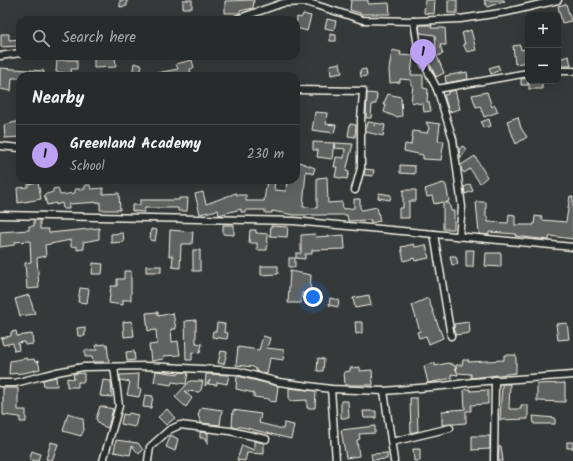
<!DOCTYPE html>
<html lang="en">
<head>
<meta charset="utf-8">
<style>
  :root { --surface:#282b2b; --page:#303333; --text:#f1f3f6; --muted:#a5a7a9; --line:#444747; --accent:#bca0f2 }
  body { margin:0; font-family:Kalam,sans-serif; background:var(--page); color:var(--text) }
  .controls { position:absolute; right:12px; top:12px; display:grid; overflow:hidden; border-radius:8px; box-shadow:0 4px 16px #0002 }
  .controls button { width:36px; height:36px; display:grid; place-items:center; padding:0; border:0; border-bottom:1px solid var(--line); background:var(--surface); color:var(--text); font:20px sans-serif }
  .you { position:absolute; left:313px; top:297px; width:14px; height:14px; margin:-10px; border:3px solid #fff; border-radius:50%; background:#1a73e8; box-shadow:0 0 0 6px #1a73e833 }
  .badge { display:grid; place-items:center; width:26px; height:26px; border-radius:50%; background:var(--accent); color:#111; font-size:13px; font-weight:700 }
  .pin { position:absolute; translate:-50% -33px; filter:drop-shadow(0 1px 2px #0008) }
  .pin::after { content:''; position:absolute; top:21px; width:14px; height:12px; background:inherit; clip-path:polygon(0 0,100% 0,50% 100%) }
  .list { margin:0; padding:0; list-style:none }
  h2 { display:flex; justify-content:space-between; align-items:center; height:52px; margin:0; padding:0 16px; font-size:17px }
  h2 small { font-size:13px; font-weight:400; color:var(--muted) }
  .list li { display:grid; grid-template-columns:26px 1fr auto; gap:12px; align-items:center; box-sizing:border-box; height:60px; padding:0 16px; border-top:1px solid var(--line) }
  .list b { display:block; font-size:15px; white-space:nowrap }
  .list p { margin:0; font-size:13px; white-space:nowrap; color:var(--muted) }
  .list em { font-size:13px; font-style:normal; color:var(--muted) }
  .icon { flex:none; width:22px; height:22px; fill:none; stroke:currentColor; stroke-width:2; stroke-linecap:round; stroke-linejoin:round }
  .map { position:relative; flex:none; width:573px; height:461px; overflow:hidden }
  .search { position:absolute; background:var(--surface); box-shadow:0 4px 16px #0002; left:16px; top:16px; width:284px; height:44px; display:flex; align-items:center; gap:10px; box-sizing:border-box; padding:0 14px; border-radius:12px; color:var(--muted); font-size:15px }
  .panel { position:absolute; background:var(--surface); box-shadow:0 4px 16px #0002; left:16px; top:72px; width:284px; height:112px; border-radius:12px }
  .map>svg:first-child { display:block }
  .building { fill:#616362; stroke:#f4f1e8 }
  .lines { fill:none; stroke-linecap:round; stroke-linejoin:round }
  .minor-casing { stroke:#f4f1e8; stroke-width:9 }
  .minor { stroke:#2a2d2e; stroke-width:6 }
</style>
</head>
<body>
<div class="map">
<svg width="573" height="461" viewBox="0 0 573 461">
  <rect width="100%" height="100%" fill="#363939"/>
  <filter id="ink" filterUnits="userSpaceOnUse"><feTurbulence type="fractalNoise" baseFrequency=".025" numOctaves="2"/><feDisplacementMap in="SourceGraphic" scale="8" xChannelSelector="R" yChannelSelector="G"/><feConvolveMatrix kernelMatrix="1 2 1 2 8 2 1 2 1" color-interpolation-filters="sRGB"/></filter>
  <g filter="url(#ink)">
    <g class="building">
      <polygon points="120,0 127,0 127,6 120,7"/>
      <rect x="183" y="0" width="9" height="8"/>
      <polygon points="254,0 253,8 240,11 240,13 225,13 225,1"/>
      <polygon points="351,0 368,0 368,4 389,3 390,14 360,14 360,13 350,10"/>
      <polygon points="425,0 435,0 434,14 424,13"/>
      <rect x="448" y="0" width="9" height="13"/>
      <polygon points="484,0 504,0 505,1 487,7"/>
      <polygon points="566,4 571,21 562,23 558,6"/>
      <polygon points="303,14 311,16 307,31 296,28 297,17 301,18"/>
      <polygon points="327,19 336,21 334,30 325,28"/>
      <polygon points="419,25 432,25 431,28 445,28 446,45 440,45 443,54 437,56 444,73 436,77 424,52 436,49 435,35 420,33"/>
      <polygon points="471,30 476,50 467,52 463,44 465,44 462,33"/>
      <polygon points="1,34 9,34 9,40 20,39 20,46 1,47"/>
      <polygon points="330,34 336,35 336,41 330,41"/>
      <polygon points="520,45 521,50 528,48 528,62 515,64 513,46"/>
      <polygon points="392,50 401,52 400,55 413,56 411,75 423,75 423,88 428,89 427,102 429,102 431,111 424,112 423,104 411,102 413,85 411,85 411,80 400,79 400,82 390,83 389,70"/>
      <polygon points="106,56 115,56 116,67 94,68 94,57"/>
      <polygon points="569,56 571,66 559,66 558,59"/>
      <polygon points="57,60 77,60 77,69 71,69 72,76 65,76 65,73 56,72"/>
      <polygon points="192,60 194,68 190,69 191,76 158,76 157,73 178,69 176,64"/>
      <polygon points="134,63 142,65 140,76 132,76"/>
      <polygon points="340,63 342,73 331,75 330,65"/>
      <polygon points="498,65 500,70 491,74 489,68"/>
      <polygon points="0,68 44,71 43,76 20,76 20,78 12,78 11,91 0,89"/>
      <polygon points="366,69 367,76 361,77 360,70"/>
      <polygon points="467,72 468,79 446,83 445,76"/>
      <polygon points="528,78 528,85 521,85 521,79"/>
      <rect x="529" y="81" width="13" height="8"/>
      <polygon points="455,90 460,109 449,112 444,95 448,94 448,92"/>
      <polygon points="487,92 492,107 495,105 498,112 484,117 480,106 476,107 472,95"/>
      <polygon points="367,93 377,94 376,104 372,104 371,118 366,118"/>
      <polygon points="388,94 401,97 402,116 396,117 384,112 386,105 383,105"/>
      <polygon points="315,112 327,113 326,124 336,125 334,133 312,130"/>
      <polygon points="518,117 521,128 527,137 516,144 507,121"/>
      <polygon points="489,119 491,126 483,128 481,122"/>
      <polygon points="20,121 20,137 5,138 4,125"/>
      <polygon points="368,122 375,123 374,126 376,123 385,125 383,136 366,132"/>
      <polygon points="426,122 440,124 438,141 444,141 441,160 423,159 423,155 404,151 405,144 411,145 413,131 427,133 429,128"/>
      <polygon points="350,124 356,125 355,137 348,136"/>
      <polygon points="313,142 334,143 332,159 317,157 318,150 313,150"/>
      <polygon points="335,143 353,144 346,171 349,172 347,179 335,177 337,167 334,167 336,157 344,158 345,149 334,148"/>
      <polygon points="462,146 467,149 461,158 459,150"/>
      <polygon points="475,156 487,177 480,183 470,169 464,173 461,169 461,165"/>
      <polygon points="299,162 315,168 313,174 306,171 303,207 317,208 317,178 327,177 328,203 342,202 343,209 354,208 354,199 360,199 360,208 362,210 377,207 380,221 371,223 371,220 348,221 347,215 294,215 272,211 272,213 265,213 265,210 246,210 246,212 241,212 241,209 219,215 218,210 200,214 195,194 203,192 206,204 236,193 237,195 246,195 246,201 264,201 267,180 275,180 274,190 286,191 287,180 296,180 296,170"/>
      <polygon points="400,165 415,166 415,174 400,173"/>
      <polygon points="365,169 374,170 373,176 364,175"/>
      <polygon points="38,182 41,199 18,203 17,188 28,187 28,184"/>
      <polygon points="443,183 446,185 449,201 445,203 449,203 451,211 454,211 454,229 443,229 443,202 434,204 432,196 427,197 425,189"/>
      <polygon points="470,184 473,191 465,194 464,187"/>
      <polygon points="85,185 90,185 91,189 103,188 103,194 119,193 120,210 100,210 100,202 69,204 69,209 63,209 62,203 56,205 56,203 47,205 44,195 53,192 53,189 58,188 60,195 75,193 75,189 85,189"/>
      <polygon points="403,190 416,190 416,201 409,201 409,218 399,218 399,208 403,208"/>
      <polygon points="379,193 391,195 390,200 378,198"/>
      <polygon points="570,196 573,197 573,239 550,236 549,240 515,236 516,234 489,232 489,235 479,234 476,202 486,202 486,217 488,217 488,222 508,223 509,214 515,215 515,225 534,225 535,216 542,217 542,220 566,222"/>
      <polygon points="179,198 188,198 187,211 178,211 178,208 145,208 144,212 132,211 132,205 140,205 140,200 179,200"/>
      <polygon points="34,220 40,220 40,229 48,229 49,233 99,228 99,239 83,242 84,249 77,250 77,246 71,247 71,240 45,245 46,256 37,258 39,288 27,289 25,263 31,262 30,241 15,242 14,245 0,247 0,232 29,230 29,226 34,226"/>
      <polygon points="223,225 234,225 234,235 223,234"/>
      <polygon points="271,226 288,227 287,237 270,236"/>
      <polygon points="151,229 157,230 155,241 150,240"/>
      <polygon points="170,230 193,232 192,244 181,244 180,268 172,267 173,256 169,256"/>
      <polygon points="250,230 256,230 256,233 268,234 267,250 257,250 257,243 249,243"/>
      <polygon points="123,233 124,242 111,243 111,234"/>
      <polygon points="315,234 316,237 344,235 345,249 312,250 312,254 305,254 305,259 296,258 296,253 301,253 301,235"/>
      <polygon points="414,244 415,247 426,245 429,258 415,261 414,258 404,261 401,247"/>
      <rect x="193" y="250" width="7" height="21"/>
      <polygon points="466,250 474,250 473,267 466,267"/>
      <polygon points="486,253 501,253 501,267 485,266"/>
      <polygon points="450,256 456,256 458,264 452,265"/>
      <rect x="289" y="258" width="6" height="9"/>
      <polygon points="93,263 103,264 102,274 92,274"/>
      <rect x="146" y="266" width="15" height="6"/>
      <polygon points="261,266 278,266 278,274 261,275"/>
      <polygon points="124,271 131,271 131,300 123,300 123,305 109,303 111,286 117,286 117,279 124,279"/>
      <polygon points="290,271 311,275 310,293 302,293 301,303 288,303"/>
      <polygon points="80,288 89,289 87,303 78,302"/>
      <polygon points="29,295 35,314 20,316 15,299"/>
      <polygon points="369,295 371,305 355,308 353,298"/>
      <polygon points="330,298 339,300 338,307 329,305"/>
      <polygon points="428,298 443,338 429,344 426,336 419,338 417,332 420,331 412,305"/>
      <polygon points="158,312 158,316 173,313 176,329 171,329 172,342 178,341 180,355 163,356 164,359 151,361 149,345 157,344 156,330 148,331 146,313"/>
      <polygon points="196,320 196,343 202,344 200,353 192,352 192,360 186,360 185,321"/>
      <polygon points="132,321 134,336 124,337 123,322"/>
      <polygon points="355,322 362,322 362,333 356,334"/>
      <polygon points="469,322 470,333 455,335 454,324"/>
      <polygon points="217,323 225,324 224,332 228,333 227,339 212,337 213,331 216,331"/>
      <polygon points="567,323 569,339 558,340 556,324"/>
      <polygon points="85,327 85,336 78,336 77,328"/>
      <polygon points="16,331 17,336 32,334 33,344 25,345 24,342 18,343 19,350 14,351 13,343 3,345 1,338 11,336 11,332"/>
      <polygon points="263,336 270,338 267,348 284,350 283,360 270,358 267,374 256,371 256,369 253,367 236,365 238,347 259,350"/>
      <polygon points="107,344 109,362 93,362 92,357 85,357 85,350 97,350 96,345"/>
      <polygon points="134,351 135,360 127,361 126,352"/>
      <polygon points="221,351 227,352 224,364 218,363"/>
      <polygon points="504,355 516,355 516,373 471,378 471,374 457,373 458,375 451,374 452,378 428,383 424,366 435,363 435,366 448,363 454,365 457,372 456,365 462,365 463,360 469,360 468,362 504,360"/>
      <polygon points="27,358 27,360 34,359 35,362 38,361 40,369 24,373 9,374 10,361"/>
      <polygon points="318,358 324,359 323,371 317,371"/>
      <polygon points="360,367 360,371 372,370 373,385 345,385 344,372 350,371 350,368"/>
      <polygon points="156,371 179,374 180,372 188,373 186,384 172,382 171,385 154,382"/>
      <polygon points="84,373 84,382 78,382 78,387 67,387 67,378 74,379 73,374"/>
      <polygon points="139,374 138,389 141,389 139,397 127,395 130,382 120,380 120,375"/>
      <polygon points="206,374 229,375 227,384 217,382 217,385 208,384 210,380 205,386"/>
      <polygon points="237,376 278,386 276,402 269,401 269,399 254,397 254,393 236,389"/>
      <polygon points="56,377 57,386 44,386 43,380"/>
      <polygon points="103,380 111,381 112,397 100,396"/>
      <polygon points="190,381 203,381 201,390 199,392 184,391 192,398 186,407 175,397"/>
      <polygon points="565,383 565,402 537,401 537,384"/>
      <polygon points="502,384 510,384 509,409 521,409 521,405 528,405 528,419 500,420"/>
      <polygon points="3,388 18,388 18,410 26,410 26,422 20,422 20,417 3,415"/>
      <polygon points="289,388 316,391 315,408 307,408 307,400 289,401"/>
      <polygon points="470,389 470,391 488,390 488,404 471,405 471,411 466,411 466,423 442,425 442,411 465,409 464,390"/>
      <polygon points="145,395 153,396 151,408 143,407"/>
      <polygon points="410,398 417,398 418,431 411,433"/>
      <polygon points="341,401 348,401 349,418 341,418"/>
      <polygon points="100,406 113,409 108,428 100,425 96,419"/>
      <polygon points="201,407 222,410 220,425 201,423 198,415"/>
      <polygon points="167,409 175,418 166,425 158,417"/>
      <polygon points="233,410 261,414 259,423 283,429 284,423 294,425 291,439 242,427 232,427"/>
      <polygon points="363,411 376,411 376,418 364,418"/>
      <polygon points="68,413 83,419 84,430 81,436 63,431"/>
      <polygon points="129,413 138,415 135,427 121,424 123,414 128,415"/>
      <polygon points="533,416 555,418 555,424 534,424"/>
      <polygon points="375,426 375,433 359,434 360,439 357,440 359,456 346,458 341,430"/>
      <polygon points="200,432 208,433 208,444 207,444 205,438 200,438"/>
      <polygon points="171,435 178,439 175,451 166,447"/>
      <polygon points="472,436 490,436 490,449 472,450"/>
      <polygon points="116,440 138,443 143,450 139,454 132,446 130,455 114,452"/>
      <polygon points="254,441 264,443 264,454 247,453 245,461 237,460 242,445 254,450"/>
      <polygon points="51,442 58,444 52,461 46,459"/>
      <rect x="567" y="442" width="6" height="6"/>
      <polygon points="501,446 503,461 498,461 499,447"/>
      <polygon points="413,449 420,449 420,461 414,461"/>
      <polygon points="32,451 40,454 38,461 29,460"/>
      <polygon points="387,453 387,459 372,460 371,454"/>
    </g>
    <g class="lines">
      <defs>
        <g id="minor">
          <polyline points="234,20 283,3 306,2 363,20 414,21 460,19 507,12 558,0"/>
          <polyline points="414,21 419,54 437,89 453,139 462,207 459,237"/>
          <polyline points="0,56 20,53"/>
          <polyline points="558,71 573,71"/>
          <polyline points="437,89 528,73"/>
          <polyline points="296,90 363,91 361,120 361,168 355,190"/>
          <polyline points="0,146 20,148"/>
          <polyline points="0,215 294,221 573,247"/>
          <polyline points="434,234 451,336"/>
          <polyline points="0,383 15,383 57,372 83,367 147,366 237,371 279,382 331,389 384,391 443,386 473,382 573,375"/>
          <polyline points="331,389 336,461"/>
          <polyline points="384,391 394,461"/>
          <polyline points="392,442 450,428"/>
          <polyline points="103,461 119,406 114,367"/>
          <polyline points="148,461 150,447 169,430 180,425 230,431 266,439"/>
          <polyline points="494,461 495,380"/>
        </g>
      </defs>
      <use href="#minor" class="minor-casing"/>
      <use href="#minor" class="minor"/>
    </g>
  </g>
</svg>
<div class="controls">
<button>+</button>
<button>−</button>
</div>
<div class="you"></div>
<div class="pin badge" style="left:423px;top:72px">1</div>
<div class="search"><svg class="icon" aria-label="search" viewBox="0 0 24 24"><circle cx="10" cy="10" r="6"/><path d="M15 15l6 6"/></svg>Search here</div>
<section class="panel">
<h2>Nearby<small></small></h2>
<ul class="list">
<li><span class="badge">1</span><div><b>Greenland Academy</b><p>School</p></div><em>230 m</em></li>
</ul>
</section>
</div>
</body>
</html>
